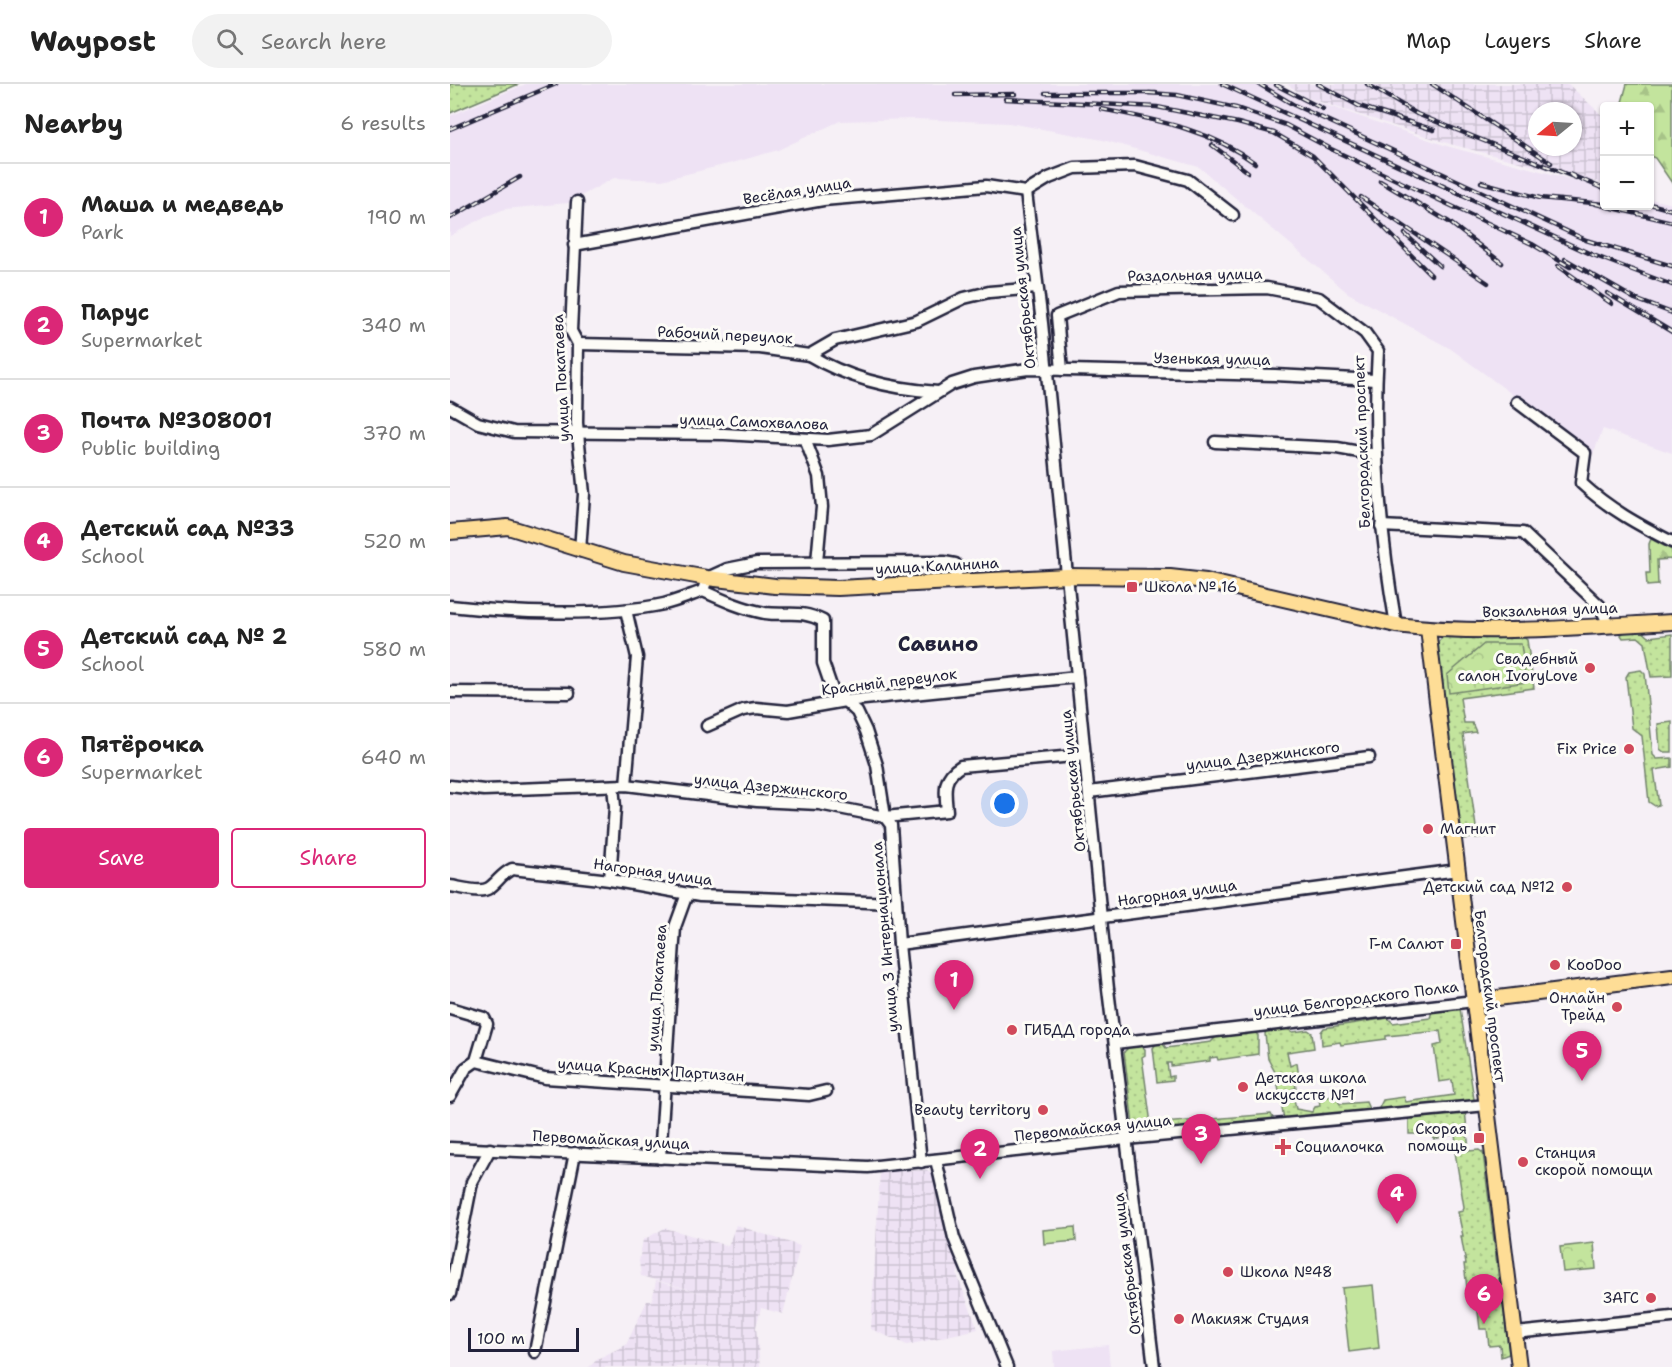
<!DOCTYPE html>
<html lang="en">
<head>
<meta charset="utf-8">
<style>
  :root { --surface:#fff; --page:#f2f2f2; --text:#222; --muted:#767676; --line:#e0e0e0; --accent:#db2777 }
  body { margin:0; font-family:"Shantell Sans",sans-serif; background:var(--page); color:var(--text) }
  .controls { position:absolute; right:18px; top:18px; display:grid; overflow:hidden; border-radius:6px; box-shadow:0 2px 4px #0004 }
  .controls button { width:54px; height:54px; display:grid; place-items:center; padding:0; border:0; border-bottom:2px solid var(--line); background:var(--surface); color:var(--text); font:30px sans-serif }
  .compass { position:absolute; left:1078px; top:18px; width:54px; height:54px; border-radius:50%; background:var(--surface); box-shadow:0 2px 4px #0004; rotate:252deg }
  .scale { position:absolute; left:18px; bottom:15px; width:111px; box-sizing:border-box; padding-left:6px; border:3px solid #22223b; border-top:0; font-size:16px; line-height:21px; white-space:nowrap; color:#22223b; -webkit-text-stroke:4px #fdfcf7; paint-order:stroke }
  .you { position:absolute; left:555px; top:720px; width:21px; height:21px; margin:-15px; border:4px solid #fff; border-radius:50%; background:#1a73e8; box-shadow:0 0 0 9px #1a73e833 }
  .badge { display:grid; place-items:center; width:39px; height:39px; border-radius:50%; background:var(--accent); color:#fff; font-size:20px; font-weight:700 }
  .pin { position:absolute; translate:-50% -50px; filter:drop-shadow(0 2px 3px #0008) }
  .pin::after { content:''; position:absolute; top:32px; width:21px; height:18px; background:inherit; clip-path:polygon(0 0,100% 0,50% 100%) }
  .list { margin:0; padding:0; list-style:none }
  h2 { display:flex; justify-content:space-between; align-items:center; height:78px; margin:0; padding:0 24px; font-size:26px }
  h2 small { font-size:20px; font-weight:400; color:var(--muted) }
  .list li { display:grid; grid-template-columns:39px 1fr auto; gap:18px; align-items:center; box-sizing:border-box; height:108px; padding:0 24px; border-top:2px solid var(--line) }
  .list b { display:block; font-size:22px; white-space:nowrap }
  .list p { margin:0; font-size:20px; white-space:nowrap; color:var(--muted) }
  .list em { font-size:20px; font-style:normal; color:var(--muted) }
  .actions { display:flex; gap:12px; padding:18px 24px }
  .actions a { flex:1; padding:14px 0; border:2px solid var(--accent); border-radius:6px; text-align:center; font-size:21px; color:var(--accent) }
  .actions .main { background:var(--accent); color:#fff }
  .icon { flex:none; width:33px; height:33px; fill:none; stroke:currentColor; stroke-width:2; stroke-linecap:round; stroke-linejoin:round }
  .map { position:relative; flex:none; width:1222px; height:1283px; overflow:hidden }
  header { display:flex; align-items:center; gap:36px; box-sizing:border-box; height:84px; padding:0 30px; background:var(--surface); border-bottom:2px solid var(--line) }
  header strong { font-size:28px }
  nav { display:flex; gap:33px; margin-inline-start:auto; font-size:21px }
  .search { width:420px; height:54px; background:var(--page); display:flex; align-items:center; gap:15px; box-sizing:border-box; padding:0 21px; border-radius:33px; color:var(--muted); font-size:22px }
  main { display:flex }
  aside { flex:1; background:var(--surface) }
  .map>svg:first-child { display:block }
  .built { fill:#eee2f4 }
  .industrial { fill:url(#industrial-grid); fill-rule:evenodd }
  .grass { fill:url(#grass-dots); stroke:#72836c; stroke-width:1.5 }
  .forest { fill:url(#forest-firs); stroke:#72836c; stroke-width:1.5 }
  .park { fill:url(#park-crowns); stroke:#72836c; stroke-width:1.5 }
  .garden { fill:#c3e49d; stroke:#72836c; stroke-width:1.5 }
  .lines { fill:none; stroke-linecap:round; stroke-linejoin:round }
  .minor-casing { stroke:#22223b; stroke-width:15 }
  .major-casing { stroke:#22223b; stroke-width:18 }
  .minor { stroke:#fdfcf7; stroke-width:10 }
  .major { stroke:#fedd96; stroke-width:14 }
  .rail-casing { stroke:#22223b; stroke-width:4.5 }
  .rail { stroke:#fdfcf7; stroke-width:2; stroke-dasharray:7; stroke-linecap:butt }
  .poi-dot { fill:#d1495b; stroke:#fdfcf7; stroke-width:2 }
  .labels { text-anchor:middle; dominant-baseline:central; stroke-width:6; stroke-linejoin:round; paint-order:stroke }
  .street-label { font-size:15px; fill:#22223b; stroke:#fdfcf7 }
  .poi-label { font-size:15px; fill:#22223b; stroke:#fdfcf7; text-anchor:start }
  .district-label { font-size:21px; font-weight:bold; fill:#22223b; stroke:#fdfcf7 }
</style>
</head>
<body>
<header>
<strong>Waypost</strong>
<div class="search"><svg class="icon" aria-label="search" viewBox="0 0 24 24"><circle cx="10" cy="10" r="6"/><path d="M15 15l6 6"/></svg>Search here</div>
<nav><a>Map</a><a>Layers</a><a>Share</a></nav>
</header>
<main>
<aside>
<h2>Nearby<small>6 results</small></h2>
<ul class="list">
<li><span class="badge">1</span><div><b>Маша и медведь</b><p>Park</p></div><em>190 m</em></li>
<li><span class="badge">2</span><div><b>Парус</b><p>Supermarket</p></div><em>340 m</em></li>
<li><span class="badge">3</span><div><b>Почта №308001</b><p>Public building</p></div><em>370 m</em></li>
<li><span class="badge">4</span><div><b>Детский сад №33</b><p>School</p></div><em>520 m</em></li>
<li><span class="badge">5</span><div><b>Детский сад № 2</b><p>School</p></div><em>580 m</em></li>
<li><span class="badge">6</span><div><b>Пятёрочка</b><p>Supermarket</p></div><em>640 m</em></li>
</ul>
<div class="actions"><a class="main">Save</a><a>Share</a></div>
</aside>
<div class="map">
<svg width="1222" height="1283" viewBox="0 0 1222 1283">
  <defs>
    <pattern id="industrial-grid" width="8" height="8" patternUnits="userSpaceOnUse" patternTransform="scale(1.5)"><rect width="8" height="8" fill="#eee2f4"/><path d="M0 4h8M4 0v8" fill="none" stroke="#ccc2d2"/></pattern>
    <pattern id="grass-dots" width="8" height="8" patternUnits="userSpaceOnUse" patternTransform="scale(1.5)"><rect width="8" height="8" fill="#c3e49d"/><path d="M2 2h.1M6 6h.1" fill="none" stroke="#a7c388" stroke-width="1.8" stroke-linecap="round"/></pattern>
    <pattern id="forest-firs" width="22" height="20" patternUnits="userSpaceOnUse" patternTransform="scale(1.5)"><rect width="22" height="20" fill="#c3e49d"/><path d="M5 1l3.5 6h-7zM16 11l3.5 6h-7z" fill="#a7c388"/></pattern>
    <pattern id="park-crowns" width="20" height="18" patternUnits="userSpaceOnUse" patternTransform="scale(1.5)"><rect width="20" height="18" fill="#c3e49d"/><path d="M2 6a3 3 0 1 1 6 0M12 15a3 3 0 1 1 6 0" fill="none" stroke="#a7c388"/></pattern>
  </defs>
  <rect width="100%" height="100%" fill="#f6f0f6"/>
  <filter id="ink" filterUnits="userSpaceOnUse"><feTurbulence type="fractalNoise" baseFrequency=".0167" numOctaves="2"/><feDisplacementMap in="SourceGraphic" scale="12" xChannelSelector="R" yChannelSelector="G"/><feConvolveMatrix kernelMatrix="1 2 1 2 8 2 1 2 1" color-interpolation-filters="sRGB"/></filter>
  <g filter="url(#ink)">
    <g class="built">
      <polygon points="76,0 829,0 861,16 1000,63 1154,104 1154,122 1200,122 1200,115 1222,120 1222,369 1153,345 1143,370 1001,265 898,209 749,83 653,56 559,39 464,35 390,37 328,66 282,79 212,96 164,94 118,119 55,125 34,133 0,152 0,32"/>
      <polygon points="658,1261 660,1283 604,1283 603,1267"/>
    </g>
    <g class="industrial">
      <path d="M837,0H1118L1154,33V100L1000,60L855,13ZM1087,27H1123V63H1087Z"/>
      <polygon points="477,1086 484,1091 495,1151 509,1183 507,1191 528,1245 457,1261 421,1245 430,1087"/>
      <polygon points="286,1141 350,1162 333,1230 311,1224 306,1243 310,1283 139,1283 149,1274 176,1261 197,1217 202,1217 206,1197 270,1214 191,1192 189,1177 193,1156 215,1144 278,1162"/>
    </g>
    <g class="grass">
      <polygon points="0,0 69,0 0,29"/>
      <polygon points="1191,546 1199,553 1222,550 1222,592 1201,593 1195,559 1188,553 1173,554 1171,551 1174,547"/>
      <polygon points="1072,552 1077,556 1084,604 1010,614 1014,639 1022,639 1026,648 1013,650 1027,750 1040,750 1036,753 1012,755 987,559 993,553"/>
      <polygon points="1191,586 1195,590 1203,671 1207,675 1222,674 1222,683 1204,686 1209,721 1205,722 1199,718 1192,652 1182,644 1176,593 1179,588"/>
      <polygon points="1222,638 1222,668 1214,668 1210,665 1208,640"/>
      <polygon points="1010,924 1024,1015 1022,1018 932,1027 929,1024 933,1016 954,1013 956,1018 1004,1011 1002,996 989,998 984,962 992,960 990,947 936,952 936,955 891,961 890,958 872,961 871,948 874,944 938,934 943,939 980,934 982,927"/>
      <polygon points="835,944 843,948 858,946 862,949 864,964 837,968 840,982 847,979 849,994 845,998 846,1004 842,1005 846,1025 862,1028 865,1023 870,1022 869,1014 885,1012 890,1020 916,1018 919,1025 916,1029 834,1036 826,990 818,975 815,950 816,946"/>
      <polygon points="804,948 808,951 808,970 768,976 767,973 760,974 760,977 721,982 721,979 717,979 719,993 723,992 723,996 707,998 703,964 706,960 712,959 716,964 761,958 766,953"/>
      <polygon points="691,962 695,965 695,971 692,973 701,1040 821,1030 824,1036 684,1049 674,968 679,963"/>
      <polygon points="1015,1026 1019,1067 1029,1066 1033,1069 1050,1205 1047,1208 1018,1212 1014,1180 1016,1180 1011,1152 1013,1152 1008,1128 1013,1127 1014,1123 1005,1068 1007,1067 1005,1050 984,1055 983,1050 959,1050 959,1032"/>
      <polygon points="1049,1216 1053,1220 1059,1270 1051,1273 1050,1261 1039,1262 1037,1245 1030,1245 1027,1219"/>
    </g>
    <g class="forest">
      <polygon points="1177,0 1222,0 1222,99 1205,74 1200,72 1200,22 1171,22"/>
      <polygon points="1201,455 1222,466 1222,475 1207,476 1208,501 1197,502 1196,489 1200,489 1199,460"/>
    </g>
    <g class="park">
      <polygon points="1034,560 1071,560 1076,598 999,609 997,591"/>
      <polygon points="1144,1159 1146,1185 1113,1188 1110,1163"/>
    </g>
    <g class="garden">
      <polygon points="625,1143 626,1157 594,1160 593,1146"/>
      <polygon points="923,1201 929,1264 899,1268 892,1204"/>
    </g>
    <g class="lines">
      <defs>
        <g id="minor">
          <polyline points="576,108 592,239 658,905 704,1283"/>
          <polyline points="576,108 599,94 625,84 685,82 738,96 783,131"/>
          <polyline points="127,118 121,247 128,260 127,339 134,410 130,467"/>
          <polyline points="124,161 373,116 536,102 576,108"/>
          <polyline points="128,260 310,264 359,271 385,256 467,237 514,214 539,208 587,204"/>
          <path d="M359,271C399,295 441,305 488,308"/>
          <path d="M612,286L607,232L669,207L817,204L869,214L915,249L928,267C922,359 930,450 946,541"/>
          <path d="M1067,318L1135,369L1131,399C1159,425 1189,441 1222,458"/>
          <polyline points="0,323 28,339 64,348 274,350 378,356 421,351 502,300 524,293 578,285 825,291 926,296"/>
          <polyline points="355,355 369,392 372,423 367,478"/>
          <polyline points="765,358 887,364 926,371"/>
          <polyline points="931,442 1073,449 1150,522 1159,541"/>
          <path d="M253,507C273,516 293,525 315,529C338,532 350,525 373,537V579L382,605L407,628L416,647L427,681L435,733L441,741L449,860L471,1078"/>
          <path d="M0,522C62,529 153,533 214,520C227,517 241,511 253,507L257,494L277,485L307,479L494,478L505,480L507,498"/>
          <polyline points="0,608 119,609"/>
          <polyline points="257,642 293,626 306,624 338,627 395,617 627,593"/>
          <polyline points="176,701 187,573 176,526"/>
          <path d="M0,702L34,706L176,701L307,717L369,720L435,733L497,727C495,707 492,693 511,682L635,671"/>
          <polyline points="639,708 919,673"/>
          <polyline points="160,796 165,723 163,702"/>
          <path d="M0,802C10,803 30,810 39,804C48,798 51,790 62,785L160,796L250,812L446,819"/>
          <polyline points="449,860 1008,786"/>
          <polyline points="0,924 34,934 37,940 26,977 16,984 0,1012"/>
          <polyline points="665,959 1024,917"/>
          <polyline points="26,977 95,994 359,1011 376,1007"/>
          <polyline points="0,1064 418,1083 676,1055 1037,1021"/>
          <polyline points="210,1074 225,843 237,810"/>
          <polyline points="486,1076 504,1154 557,1283"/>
          <polyline points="0,1210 22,1098 40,1065"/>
          <polyline points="1065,1249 1222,1233"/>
          <polyline points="85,1268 125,1069"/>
        </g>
        <g id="major">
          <path d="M0,448L58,443L174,479L257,494L325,502L388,504L617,492L720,493L756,497L946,541C1036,552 1131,543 1222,538"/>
          <polyline points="978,545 1069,1283"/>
          <polyline points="1024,917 1222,892"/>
        </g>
      </defs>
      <use href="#minor" class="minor-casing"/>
      <use href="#major" class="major-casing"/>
      <use href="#minor" class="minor"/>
      <use href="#major" class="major"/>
      <defs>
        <g id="rail">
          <polyline points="772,0 1143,171 1222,201"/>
          <polyline points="809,0 844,21 1136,156 1222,182"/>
          <polyline points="868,0 909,22 984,46"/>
          <polyline points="917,0 967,30 1126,94"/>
          <polyline points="982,0 1101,79"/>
          <polyline points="826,1 873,25"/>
          <polyline points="595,9 706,9"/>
          <polyline points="699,9 727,11 786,24 836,41 881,65 1082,160 1120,183"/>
          <polyline points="505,11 565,10"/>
          <polyline points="555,15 707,23 788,39 824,49 863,72 981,191"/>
          <path d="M651,25C706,36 759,45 805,79"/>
          <polyline points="0,45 106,0"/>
          <polyline points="762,61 798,88"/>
          <polyline points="1119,90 1154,105"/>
          <polyline points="930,97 999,138 1052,179"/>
          <polyline points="1031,98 1090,114 1154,120"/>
          <polyline points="911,113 1038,199"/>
          <polyline points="1146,120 1222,138"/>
          <polyline points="1200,120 1222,126"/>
          <polyline points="0,134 70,93"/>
          <polyline points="955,150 990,182"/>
          <polyline points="1115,175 1185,215 1222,229"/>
          <polyline points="1108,182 1162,220"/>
          <polyline points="1157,209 1222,248"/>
        </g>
      </defs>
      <use href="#rail" class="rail-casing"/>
      <use href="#rail" class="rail"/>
    </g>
  </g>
  <g class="poi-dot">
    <rect x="676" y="497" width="12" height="12" rx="3"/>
    <circle cx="1140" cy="584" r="6"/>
    <circle cx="1179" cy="665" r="6"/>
    <circle cx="978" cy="745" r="6"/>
    <circle cx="1117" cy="803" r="6"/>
    <rect x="1000" y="854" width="12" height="12" rx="3"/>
    <circle cx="1105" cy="881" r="6"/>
    <circle cx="1167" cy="923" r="6"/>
    <circle cx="562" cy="946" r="6"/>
    <circle cx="793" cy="1003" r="6"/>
    <circle cx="593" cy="1026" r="6"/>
    <rect x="1023" y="1048" width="12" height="12" rx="3"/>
    <path d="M830 1054h6v6h6v6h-6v6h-6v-6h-6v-6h6z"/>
    <circle cx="1073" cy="1078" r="6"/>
    <circle cx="778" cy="1188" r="6"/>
    <circle cx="1201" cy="1214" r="6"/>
    <circle cx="729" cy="1235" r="6"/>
  </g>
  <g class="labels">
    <g class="street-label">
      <text transform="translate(347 107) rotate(-9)">Весёлая улица</text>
      <text transform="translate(745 191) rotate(-1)">Раздольная улица</text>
      <text transform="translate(573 214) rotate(-96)">Октябрьская улица</text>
      <text transform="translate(275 251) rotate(3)">Рабочий переулок</text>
      <text transform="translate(762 275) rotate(1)">Узенькая улица</text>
      <text transform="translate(111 294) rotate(-93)">улица Покатаева</text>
      <text transform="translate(304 338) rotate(2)">улица Самохвалова</text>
      <text transform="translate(912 358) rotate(-92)">Белгородский проспект</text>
      <text transform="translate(487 482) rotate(-3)">улица Калинина</text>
      <text transform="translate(1100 526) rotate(-2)">Вокзальная улица</text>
      <text transform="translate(439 598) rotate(-7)">Красный переулок</text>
      <text transform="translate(813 672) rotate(-7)">улица Дзержинского</text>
      <text transform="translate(623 697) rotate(-96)">Октябрьская улица</text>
      <text transform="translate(321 703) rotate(6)">улица Дзержинского</text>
      <text transform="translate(203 788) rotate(8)">Нагорная улица</text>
      <text transform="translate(727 809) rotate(-8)">Нагорная улица</text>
      <text transform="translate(435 853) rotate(-95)">улица 3 Интернационала</text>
      <text transform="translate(207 904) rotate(-86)">улица Покатаева</text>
      <text transform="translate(1040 912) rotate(83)">Белгородский проспект</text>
      <text transform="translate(906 915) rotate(-7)">улица Белгородского Полка</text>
      <text transform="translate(201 986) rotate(4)">улица Красных Партизан</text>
      <text transform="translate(643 1044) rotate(-6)">Первомайская улица</text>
      <text transform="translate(161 1056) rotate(3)">Первомайская улица</text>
      <text transform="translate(677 1180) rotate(-97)">Октябрьская улица</text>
    </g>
    <g class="poi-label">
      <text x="694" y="503">Школа № 16</text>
      <text x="1128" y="575" text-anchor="end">Свадебный<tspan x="1128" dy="17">салон IvoryLove</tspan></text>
      <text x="1167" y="665" text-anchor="end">Fix Price</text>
      <text x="990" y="745">Магнит</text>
      <text x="1105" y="803" text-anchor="end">Детский сад №12</text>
      <text x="994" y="860" text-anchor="end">Г-м Салют</text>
      <text x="1117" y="881">KooDoo</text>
      <text x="1155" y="914" text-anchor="end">Онлайн<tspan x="1155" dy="17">Трейд</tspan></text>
      <text x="574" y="946">ГИБДД города</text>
      <text x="805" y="994">Детская школа<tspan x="805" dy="17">искуссств №1</tspan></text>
      <text x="581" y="1026" text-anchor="end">Beauty territory</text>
      <text x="1017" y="1045" text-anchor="end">Скорая<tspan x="1017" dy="17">помощь</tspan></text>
      <text x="845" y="1063">Социалочка</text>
      <text x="1085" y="1069">Станция<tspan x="1085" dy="17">скорой помощи</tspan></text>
      <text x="790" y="1188">Школа №48</text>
      <text x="1189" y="1214" text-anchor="end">ЗАГС</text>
      <text x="741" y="1235">Макияж Студия</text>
    </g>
    <g class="district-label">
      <text x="488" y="560">Савино</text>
    </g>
  </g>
</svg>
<div class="controls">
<button>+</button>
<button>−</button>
</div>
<svg class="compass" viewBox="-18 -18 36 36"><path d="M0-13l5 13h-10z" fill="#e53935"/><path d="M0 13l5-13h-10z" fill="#767676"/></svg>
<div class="scale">100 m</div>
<div class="you"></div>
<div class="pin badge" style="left:504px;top:926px">1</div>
<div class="pin badge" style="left:530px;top:1095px">2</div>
<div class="pin badge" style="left:751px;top:1080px">3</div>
<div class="pin badge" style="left:947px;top:1140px">4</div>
<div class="pin badge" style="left:1132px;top:997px">5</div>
<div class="pin badge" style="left:1034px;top:1240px">6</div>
</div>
</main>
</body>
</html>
